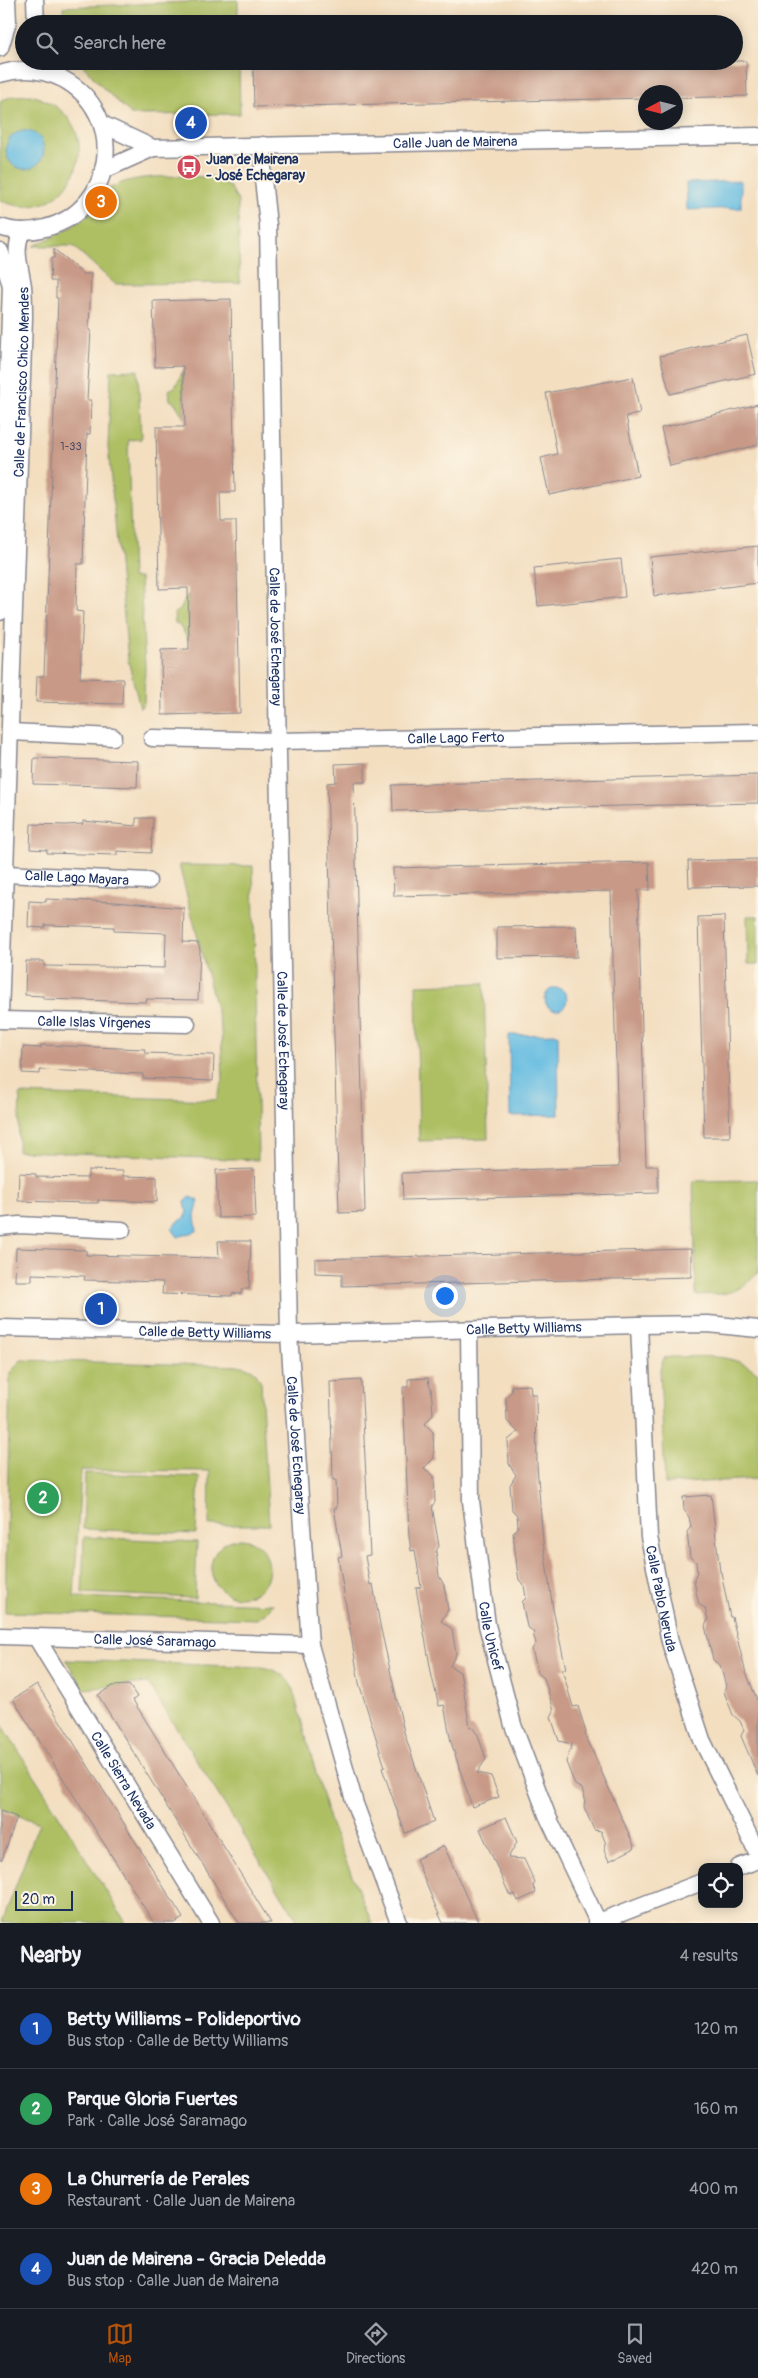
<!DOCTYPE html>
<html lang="en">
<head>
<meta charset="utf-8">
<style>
  :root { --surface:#171b24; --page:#20242c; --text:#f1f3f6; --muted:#9ea1a6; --line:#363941; --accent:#b45309 }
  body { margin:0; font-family:Pangolin,sans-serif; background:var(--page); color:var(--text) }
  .controls { position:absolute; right:15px; bottom:15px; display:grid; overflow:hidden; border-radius:10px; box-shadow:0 2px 12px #0003 }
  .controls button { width:45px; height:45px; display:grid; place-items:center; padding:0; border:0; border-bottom:1px solid var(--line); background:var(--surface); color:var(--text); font:25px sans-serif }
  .compass { position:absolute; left:638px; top:85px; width:45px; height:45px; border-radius:50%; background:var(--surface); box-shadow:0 2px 12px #0003; rotate:263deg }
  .scale { position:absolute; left:15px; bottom:12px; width:58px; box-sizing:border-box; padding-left:5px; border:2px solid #1b2f5e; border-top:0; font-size:14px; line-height:18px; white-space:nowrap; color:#1b2f5e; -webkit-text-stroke:4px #fcf5e5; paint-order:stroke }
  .you { position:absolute; left:444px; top:1295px; width:18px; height:18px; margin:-12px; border:4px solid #fff; border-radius:50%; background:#1a73e8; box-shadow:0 0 0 8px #1a73e833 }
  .badge { display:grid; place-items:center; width:32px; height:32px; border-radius:50%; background:var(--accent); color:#fff; font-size:16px; font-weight:700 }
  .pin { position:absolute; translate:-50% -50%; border:2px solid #fff; box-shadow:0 1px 5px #0006 }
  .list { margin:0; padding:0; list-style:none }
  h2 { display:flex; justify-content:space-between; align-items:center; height:65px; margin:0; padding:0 20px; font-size:21px }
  h2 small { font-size:16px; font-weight:400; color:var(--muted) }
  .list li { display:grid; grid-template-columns:32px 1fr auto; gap:15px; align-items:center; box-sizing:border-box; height:80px; padding:0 20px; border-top:1px solid var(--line) }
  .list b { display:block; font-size:19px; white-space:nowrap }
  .list p { margin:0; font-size:16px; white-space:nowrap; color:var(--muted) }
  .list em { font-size:16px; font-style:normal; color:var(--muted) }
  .icon { flex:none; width:28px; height:28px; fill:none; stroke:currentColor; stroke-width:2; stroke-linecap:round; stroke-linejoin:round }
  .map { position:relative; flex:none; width:758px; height:1923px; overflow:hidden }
  .search { position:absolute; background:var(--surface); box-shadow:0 2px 12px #0003; left:15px; right:15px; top:15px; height:55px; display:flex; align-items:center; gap:12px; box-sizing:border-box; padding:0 18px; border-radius:28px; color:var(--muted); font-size:19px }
  .sheet { height:385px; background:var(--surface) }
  nav { display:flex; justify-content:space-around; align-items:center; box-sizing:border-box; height:70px; border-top:1px solid var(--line); background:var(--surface); font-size:14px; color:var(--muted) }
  nav a { display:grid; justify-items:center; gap:2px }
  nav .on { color:var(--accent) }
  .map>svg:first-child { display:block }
  .green { fill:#aebf63; stroke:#647760 }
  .water { fill:#64bbe1; stroke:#4075a0 }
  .building { fill:#c79986 }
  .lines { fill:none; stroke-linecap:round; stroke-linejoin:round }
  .street-casing { stroke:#87868f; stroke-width:19 }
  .street { stroke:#fff; stroke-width:16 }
  .labels { text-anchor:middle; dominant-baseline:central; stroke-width:4; stroke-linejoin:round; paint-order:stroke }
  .number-label { font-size:11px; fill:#464a68 }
  .street-label { font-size:14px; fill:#1b2f5e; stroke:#fcf5e5 }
  .poi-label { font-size:14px; font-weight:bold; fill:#1b2f5e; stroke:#fcf5e5; text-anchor:start }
</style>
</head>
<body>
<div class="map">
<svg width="758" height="1923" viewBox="0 0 758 1923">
  <rect width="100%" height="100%" fill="#fcf5e5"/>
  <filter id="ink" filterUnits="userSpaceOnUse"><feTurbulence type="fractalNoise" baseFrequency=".02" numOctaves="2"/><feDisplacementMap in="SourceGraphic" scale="10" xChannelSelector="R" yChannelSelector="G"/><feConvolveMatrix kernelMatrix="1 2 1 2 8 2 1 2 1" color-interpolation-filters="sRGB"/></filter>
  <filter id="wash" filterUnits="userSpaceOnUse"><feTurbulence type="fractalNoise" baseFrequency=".0096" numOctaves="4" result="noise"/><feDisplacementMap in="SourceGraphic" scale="20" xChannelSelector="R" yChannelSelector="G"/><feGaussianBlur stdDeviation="1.12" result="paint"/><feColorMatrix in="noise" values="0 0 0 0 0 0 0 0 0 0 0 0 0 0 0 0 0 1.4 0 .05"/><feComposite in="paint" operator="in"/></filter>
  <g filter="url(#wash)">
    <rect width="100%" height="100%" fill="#f3dec0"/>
    <g class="green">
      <polygon points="238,0 238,24 64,24 63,7"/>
      <polygon points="79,61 239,61 240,114 132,115 102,87"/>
      <path d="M31,95C121,121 70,234 0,200V101L13,96Z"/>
      <path d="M215,177L231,188L238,201L240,283L115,284L73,246H33C52,237 71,230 86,216C94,208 100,196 109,189C135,172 183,177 215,177Z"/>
      <polygon points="138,370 141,439 128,440 132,578 140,578 145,666 144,703 140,708 128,660 108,447 111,371"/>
      <polygon points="183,371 184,418 175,403 170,400 169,390 175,387"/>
      <polygon points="188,594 189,641 180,626 175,623 174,613 180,610"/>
      <polygon points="179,865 253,866 258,1160 18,1151 20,1094 216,1100 223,1080 221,1028"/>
      <polygon points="747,916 758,916 758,964 748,964"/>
      <polygon points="484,983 488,1139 419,1141 416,985"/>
      <path d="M758,1180V1273C735,1296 726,1294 696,1295L693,1181Z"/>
      <path d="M671,1357C702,1357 733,1352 758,1373V1479L665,1484L660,1369L664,1358Z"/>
      <polygon points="21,1360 244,1366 255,1371 261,1382 269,1525 209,1525 210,1471 81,1470 74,1597 273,1604 266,1613 257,1619 5,1612 10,1373"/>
      <polygon points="85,1473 199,1477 196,1534 83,1529"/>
      <polygon points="84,1537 197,1542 195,1598 82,1593"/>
      <circle cx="240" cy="1568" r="29"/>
      <path d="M66,1660L262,1667C276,1670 285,1674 292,1687L330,1823L372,1923H299L148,1683L84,1689Z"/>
      <polygon points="0,1721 126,1923 2,1923 39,1823 0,1809"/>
    </g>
    <g class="water">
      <circle cx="25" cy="150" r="19"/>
      <polygon points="741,181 741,208 687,210 686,183"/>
      <circle cx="556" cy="999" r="11"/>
      <polygon points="558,1034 559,1115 510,1116 509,1035"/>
      <polygon points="190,1197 199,1201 195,1216 197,1231 178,1237 172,1229 176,1223 185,1218 187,1211 185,1202"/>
    </g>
    <g id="blocks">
      <g class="building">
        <polygon points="357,61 746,61 747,96 676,98 676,92 646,92 646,98 254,107 253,64"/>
        <polygon points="54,249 83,274 91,274 89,330 91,330 87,400 91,400 90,434 87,434 83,564 77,564 76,611 83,612 80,678 123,679 122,704 36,702 37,676 44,676 48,579 58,298 56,298 56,281 50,281 51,258 54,258"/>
        <polygon points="231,299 235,492 220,492 221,521 236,521 240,713 162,715 161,650 189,649 188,588 159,589 156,427 185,427 183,366 155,367 153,301"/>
        <polygon points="747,335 756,374 670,394 660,356"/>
        <polygon points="633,377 640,414 626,416 638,476 549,495 541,458 557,454 546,393"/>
        <polygon points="758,404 758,445 670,466 661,428"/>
        <polygon points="758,546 758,583 654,596 650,557"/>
        <polygon points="621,559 625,597 538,606 534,568"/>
        <polygon points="34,758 138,761 137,787 33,784"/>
        <polygon points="365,763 365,782 354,782 365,1212 339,1213 327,783 336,782 335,764"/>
        <polygon points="758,775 758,803 393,811 392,785"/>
        <polygon points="136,818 153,818 151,853 117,851 117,855 47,853 47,850 30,849 31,824 66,825 83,824 83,821 136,826"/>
        <polygon points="758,859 758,886 689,887 688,861"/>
        <polygon points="649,862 650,890 638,890 646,1166 658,1166 658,1193 403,1200 402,1173 619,1167 611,891 394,896 393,868"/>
        <polygon points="46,899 115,902 184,908 183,942 198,943 200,950 198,1000 146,999 147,1002 43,999 43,996 25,995 26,961 44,961 44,966 165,968 166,933 114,931 114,927 45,925 45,928 28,927 29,901 46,902"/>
        <polygon points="724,916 730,1137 704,1137 698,917"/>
        <polygon points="576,926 577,957 497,958 497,927"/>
        <polygon points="41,1045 145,1049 144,1053 214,1055 213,1081 143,1078 143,1074 40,1070 40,1074 22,1073 23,1047 41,1048"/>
        <polygon points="254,1169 256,1217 218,1218 216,1170"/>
        <polygon points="88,1170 123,1171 123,1176 157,1177 157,1202 98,1200 98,1203 87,1203 18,1201 19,1173 36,1174 36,1177 88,1178"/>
        <polygon points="218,1241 251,1241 249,1289 242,1289 241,1294 232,1293 232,1296 162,1294 163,1282 84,1280 85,1276 32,1274 32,1281 15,1281 16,1248 86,1250 86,1255 219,1258"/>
        <polygon points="691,1249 691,1277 342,1286 342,1274 315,1273 315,1259"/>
        <polygon points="428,1378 429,1385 431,1388 433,1414 425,1424 433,1432 434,1458 424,1468 434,1476 435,1502 432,1506 439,1546 436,1551 439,1576 444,1585 448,1610 441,1621 452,1629 456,1654 450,1666 460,1672 470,1727 472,1727 478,1735 486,1759 477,1773 491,1776 499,1797 472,1807 451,1742 444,1705 439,1706 432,1677 416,1588 421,1587 415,1550 411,1551 409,1536 403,1387 408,1387 408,1379"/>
        <polygon points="361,1380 370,1555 365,1556 370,1585 373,1584 380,1625 404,1732 434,1822 405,1833 382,1768 385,1767 359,1683 338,1557 342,1556 334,1508 337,1508 336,1480 333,1480 330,1382"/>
        <polygon points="530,1385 531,1394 536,1394 537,1465 543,1542 553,1609 566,1669 562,1669 573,1707 578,1706 586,1733 585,1734 635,1848 609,1861 604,1850 606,1844 601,1831 594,1830 584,1807 585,1798 582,1789 575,1785 566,1762 572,1744 559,1741 551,1717 554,1711 544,1678 538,1673 532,1649 536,1643 534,1637 533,1631 527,1627 522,1602 526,1598 524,1585 519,1580 517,1568 513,1533 518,1526 517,1515 512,1510 510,1485 516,1475 509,1464 508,1440 518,1432 507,1421 506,1397 512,1391 511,1386"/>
        <polygon points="711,1495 720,1572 721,1572 730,1617 732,1617 745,1670 758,1702 758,1776 741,1736 744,1730 740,1721 733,1715 724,1692 726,1686 720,1665 713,1660 705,1626 708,1620 705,1608 699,1604 696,1592 694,1579 697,1572 696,1562 690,1557 687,1532 691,1527 689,1517 684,1510 683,1497"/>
        <polygon points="37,1684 183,1918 175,1923 154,1923 13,1699"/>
        <polygon points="129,1685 137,1697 133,1700 271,1923 239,1923 98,1695 112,1686"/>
        <polygon points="0,1811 17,1817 2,1860 0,1859"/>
        <polygon points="506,1817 517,1842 508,1858 524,1859 535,1883 533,1886 536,1893 518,1901 515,1894 510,1896 480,1829"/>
        <polygon points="444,1846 470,1905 479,1923 443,1923 437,1910 416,1859"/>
      </g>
    </g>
  </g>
  <g filter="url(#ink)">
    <use href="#blocks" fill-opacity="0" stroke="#87868f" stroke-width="1"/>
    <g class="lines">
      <defs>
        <g id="street">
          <polyline points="35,0 36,24"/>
          <polyline points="0,48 8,22 7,0"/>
          <path d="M0,74C22,67 42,69 63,79C128,114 116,210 45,228C30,232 14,232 0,227"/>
          <polyline points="102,124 153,148"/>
          <path id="s1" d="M263,145V179L268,225L289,1334L310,1645L355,1804L399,1923"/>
          <path id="s2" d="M104,170L153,148L758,136"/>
          <polyline points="0,251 11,285 0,612"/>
          <polyline points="11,732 113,737"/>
          <path id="s3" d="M152,738L278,741L758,732"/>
          <path id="s4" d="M6,874L148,881"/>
          <path id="s5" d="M0,1017L24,318C24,307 24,296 23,286C20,265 13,251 22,231"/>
          <path id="s6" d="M0,1020L187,1024"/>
          <polyline points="0,1227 19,1225 122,1230"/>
          <path id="s7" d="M639,1325L649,1537L670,1642L702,1740L758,1854"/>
          <path id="s8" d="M0,1328L289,1334L639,1325L708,1324L758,1329"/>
          <path id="s9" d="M469,1330L471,1501L487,1625L513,1725L547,1815L598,1922"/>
          <path id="s10" d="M0,1636L310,1645"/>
          <path id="s11" d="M36,1637L211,1923"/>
          <polyline points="739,1867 758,1860"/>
          <polyline points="596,1923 702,1882"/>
        </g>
      </defs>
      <use href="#street" class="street-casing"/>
      <use href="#street" class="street"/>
    </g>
  </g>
  <defs>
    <symbol id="bus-disc" viewBox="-11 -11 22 22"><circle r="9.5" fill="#d1495b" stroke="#fcf5e5"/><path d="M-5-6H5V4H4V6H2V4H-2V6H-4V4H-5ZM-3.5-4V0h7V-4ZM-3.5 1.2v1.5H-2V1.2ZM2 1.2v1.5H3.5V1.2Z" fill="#fff"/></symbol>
  </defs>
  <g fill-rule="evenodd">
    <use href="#bus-disc" x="175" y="153" width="28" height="28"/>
  </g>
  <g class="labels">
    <g class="number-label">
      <text x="71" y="446">1-33</text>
    </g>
    <g class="street-label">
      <text stroke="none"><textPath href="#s2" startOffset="356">Calle Juan de Mairena</textPath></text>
      <text stroke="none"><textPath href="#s5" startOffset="635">Calle de Francisco Chico Mendes</textPath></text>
      <text stroke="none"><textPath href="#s1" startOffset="492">Calle de José Echegaray</textPath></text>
      <text stroke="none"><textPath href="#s3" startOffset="304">Calle Lago Ferto</textPath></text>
      <text stroke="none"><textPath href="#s4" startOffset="71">Calle Lago Mayara</textPath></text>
      <text stroke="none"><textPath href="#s6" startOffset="94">Calle Islas Vírgenes</textPath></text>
      <text stroke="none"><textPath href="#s1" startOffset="896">Calle de José Echegaray</textPath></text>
      <text stroke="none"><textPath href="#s8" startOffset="524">Calle Betty Williams</textPath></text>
      <text stroke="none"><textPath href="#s8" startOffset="205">Calle de Betty Williams</textPath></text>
      <text stroke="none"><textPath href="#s1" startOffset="1301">Calle de José Echegaray</textPath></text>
      <text stroke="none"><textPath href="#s7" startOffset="275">Calle Pablo Neruda</textPath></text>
      <text stroke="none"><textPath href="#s9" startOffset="308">Calle Unicef</textPath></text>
      <text stroke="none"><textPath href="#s10" startOffset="155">Calle José Saramago</textPath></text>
      <text stroke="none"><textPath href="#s11" startOffset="168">Calle Sierra Nevada</textPath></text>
    </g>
    <g class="poi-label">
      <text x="206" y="159">Juan de Mairena<tspan x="206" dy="16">- José Echegaray</tspan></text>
    </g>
  </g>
</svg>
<div class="controls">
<button><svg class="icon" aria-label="locate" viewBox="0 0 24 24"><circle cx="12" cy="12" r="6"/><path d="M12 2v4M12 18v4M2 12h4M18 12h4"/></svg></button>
</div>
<svg class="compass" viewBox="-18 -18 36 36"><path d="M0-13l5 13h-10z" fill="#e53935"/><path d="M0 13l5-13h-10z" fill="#9ea1a6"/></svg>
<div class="scale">20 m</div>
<div class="you"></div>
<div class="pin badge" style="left:101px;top:1309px;background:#1a4fb4">1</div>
<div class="pin badge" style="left:43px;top:1498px;background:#2e9e5b">2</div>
<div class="pin badge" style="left:101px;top:202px;background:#e8710a">3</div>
<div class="pin badge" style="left:191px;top:123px;background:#1a4fb4">4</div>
<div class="search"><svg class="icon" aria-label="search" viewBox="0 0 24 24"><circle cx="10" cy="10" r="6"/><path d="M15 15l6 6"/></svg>Search here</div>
</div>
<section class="sheet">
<h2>Nearby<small>4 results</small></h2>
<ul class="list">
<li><span class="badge" style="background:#1a4fb4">1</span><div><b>Betty Williams - Polideportivo</b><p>Bus stop · Calle de Betty Williams</p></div><em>120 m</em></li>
<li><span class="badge" style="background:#2e9e5b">2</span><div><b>Parque Gloria Fuertes</b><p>Park · Calle José Saramago</p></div><em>160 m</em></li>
<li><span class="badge" style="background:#e8710a">3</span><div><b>La Churrería de Perales</b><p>Restaurant · Calle Juan de Mairena</p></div><em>400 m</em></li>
<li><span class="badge" style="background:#1a4fb4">4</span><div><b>Juan de Mairena - Gracia Deledda</b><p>Bus stop · Calle Juan de Mairena</p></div><em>420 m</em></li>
</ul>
</section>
<nav>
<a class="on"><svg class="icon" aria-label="map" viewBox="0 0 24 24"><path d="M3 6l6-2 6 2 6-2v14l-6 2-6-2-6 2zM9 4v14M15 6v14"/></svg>Map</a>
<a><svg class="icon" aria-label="directions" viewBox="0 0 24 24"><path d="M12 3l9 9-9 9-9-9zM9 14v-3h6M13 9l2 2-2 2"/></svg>Directions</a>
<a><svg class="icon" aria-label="saved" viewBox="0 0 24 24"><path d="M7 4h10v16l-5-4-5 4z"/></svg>Saved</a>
</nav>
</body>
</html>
